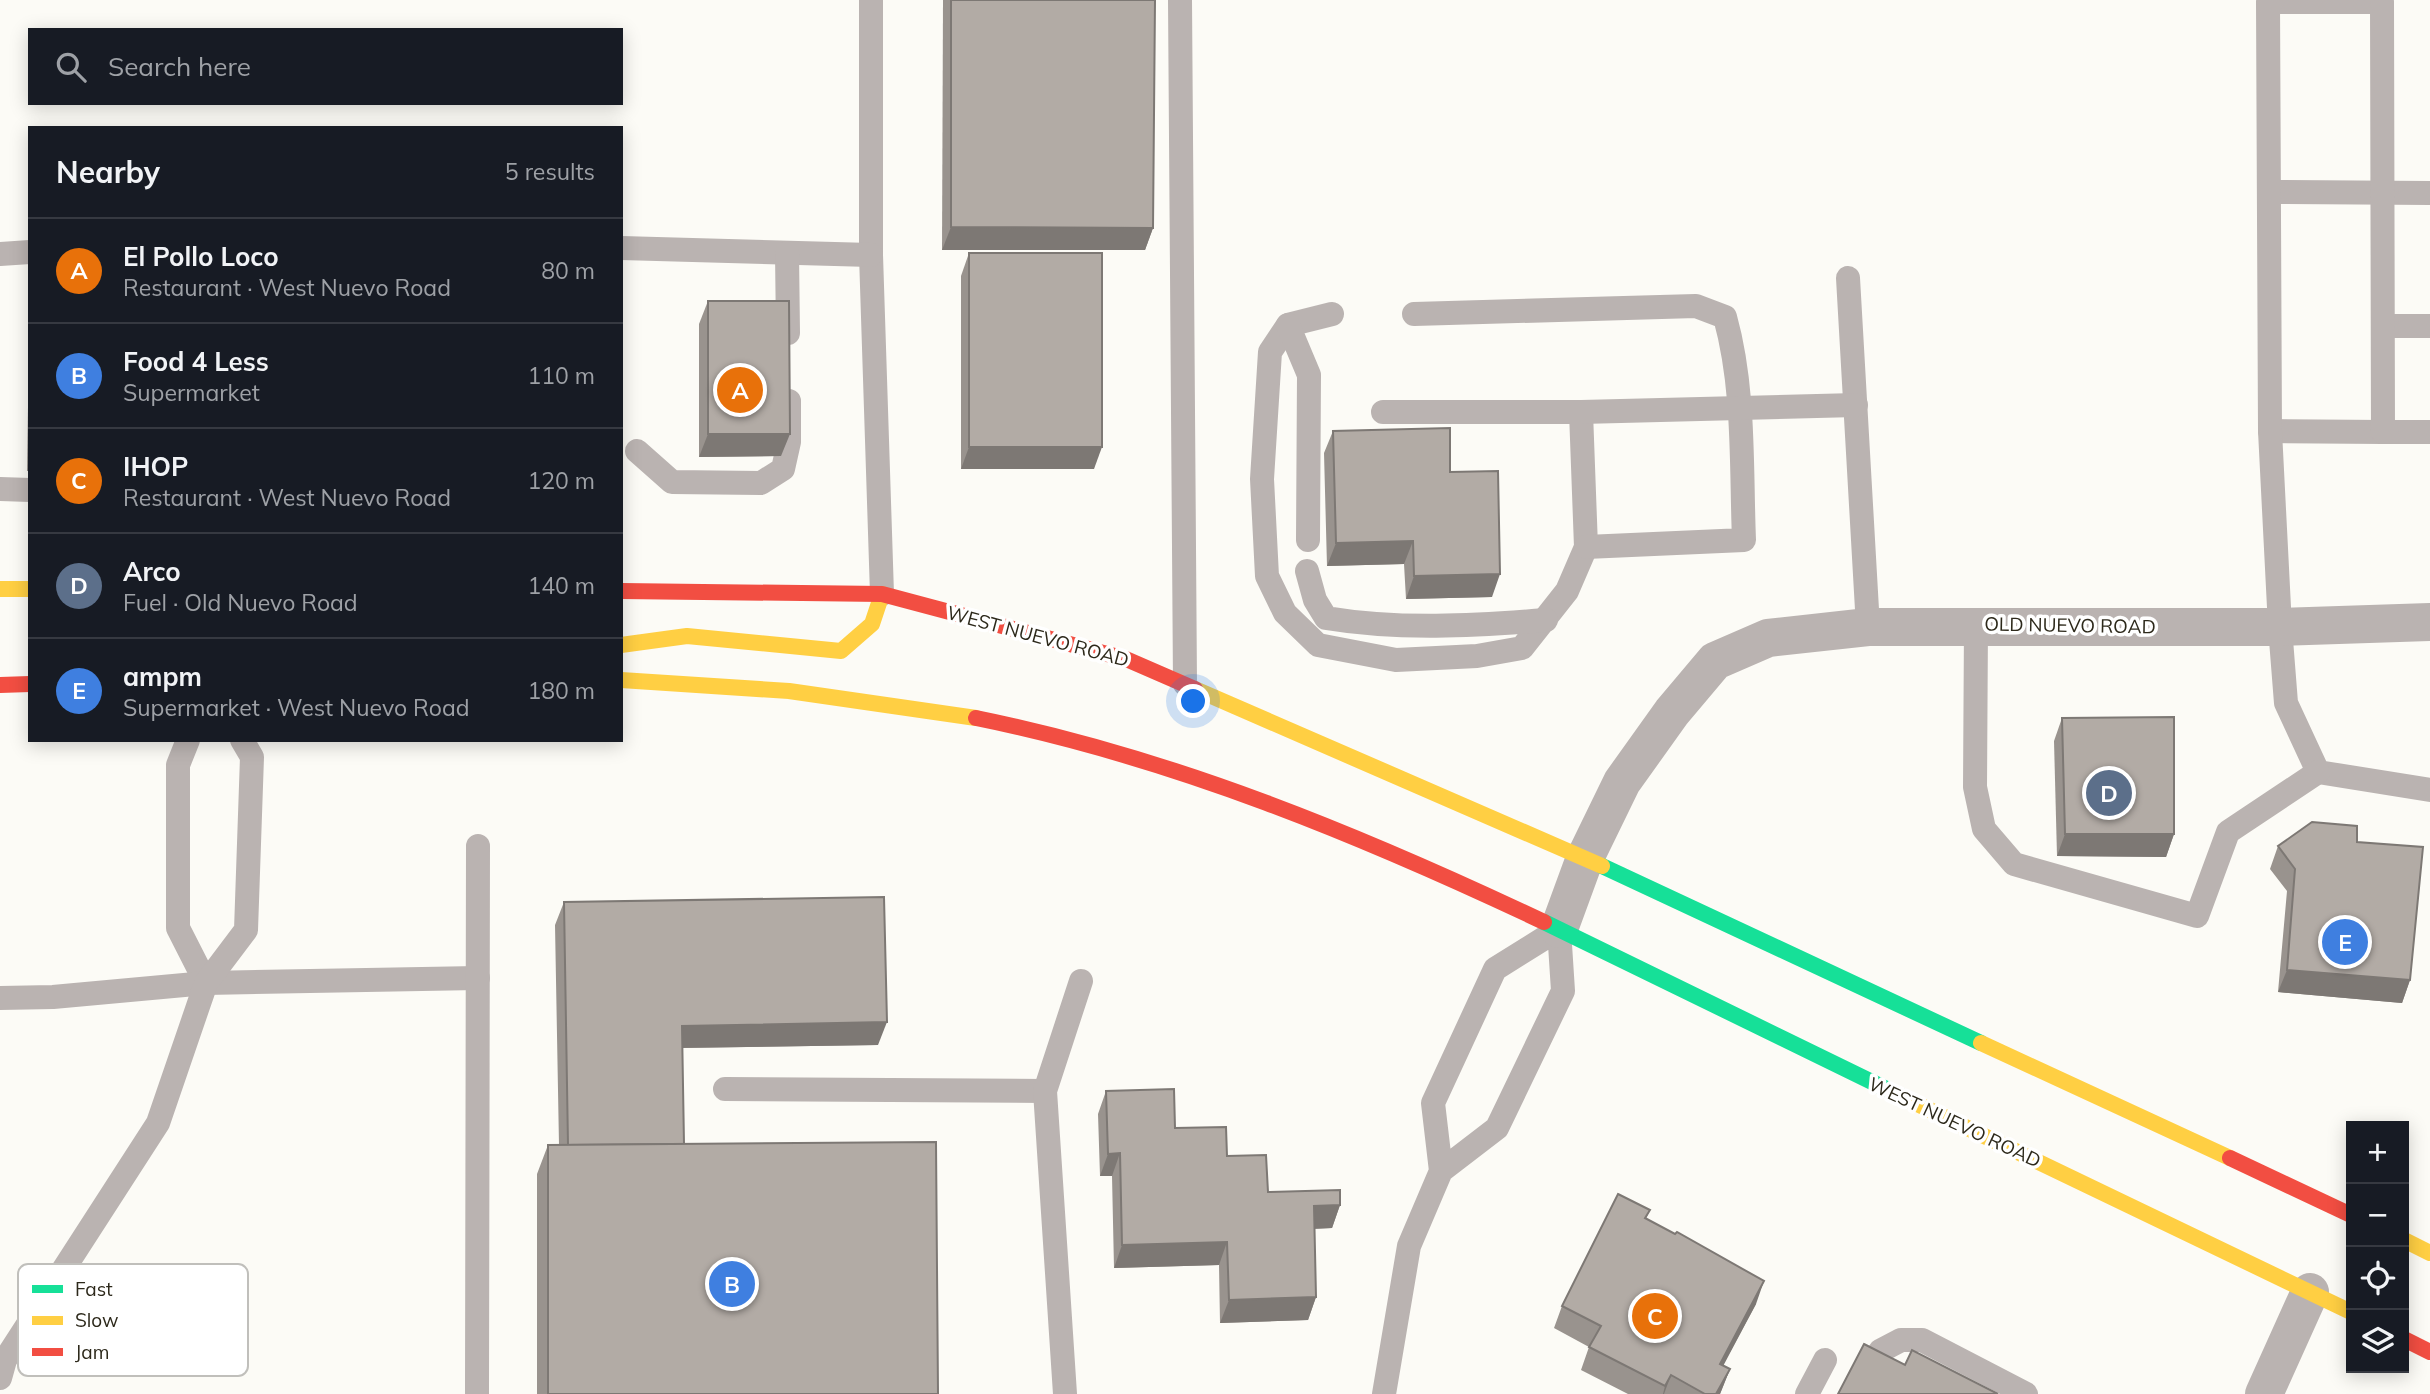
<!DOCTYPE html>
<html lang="en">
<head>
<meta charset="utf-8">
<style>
  :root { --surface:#171b24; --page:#242831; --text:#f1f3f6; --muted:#9ea1a6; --line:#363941; --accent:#757268 }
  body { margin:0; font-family:Mulish,sans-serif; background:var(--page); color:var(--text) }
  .controls { position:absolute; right:21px; bottom:21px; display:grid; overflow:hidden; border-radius:0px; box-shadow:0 4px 18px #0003 }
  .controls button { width:63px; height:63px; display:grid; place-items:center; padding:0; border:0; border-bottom:2px solid var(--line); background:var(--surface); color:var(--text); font:35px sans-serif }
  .you { position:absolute; left:1194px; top:702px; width:24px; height:24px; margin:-18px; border:5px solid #fff; border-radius:50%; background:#1a73e8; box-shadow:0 0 0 10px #1a73e833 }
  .badge { display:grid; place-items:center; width:46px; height:46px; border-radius:50%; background:var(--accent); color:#fff; font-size:23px; font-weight:700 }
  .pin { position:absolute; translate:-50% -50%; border:4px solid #fff; box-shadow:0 2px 7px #0006 }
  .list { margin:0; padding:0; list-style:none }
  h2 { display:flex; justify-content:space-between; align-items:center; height:91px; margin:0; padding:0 28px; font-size:30px }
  h2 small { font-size:23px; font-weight:400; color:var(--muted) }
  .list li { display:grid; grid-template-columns:46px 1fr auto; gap:21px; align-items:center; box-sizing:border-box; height:105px; padding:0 28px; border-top:2px solid var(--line) }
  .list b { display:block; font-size:26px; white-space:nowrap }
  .list p { margin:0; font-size:23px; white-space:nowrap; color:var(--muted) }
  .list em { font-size:23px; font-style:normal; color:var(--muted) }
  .icon { flex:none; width:38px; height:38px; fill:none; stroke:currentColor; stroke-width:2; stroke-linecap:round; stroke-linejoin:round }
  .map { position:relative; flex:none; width:2430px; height:1394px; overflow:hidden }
  .search { position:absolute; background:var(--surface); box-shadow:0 4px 18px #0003; left:28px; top:28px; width:595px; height:77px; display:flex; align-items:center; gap:18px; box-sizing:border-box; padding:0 24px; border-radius:0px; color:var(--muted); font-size:26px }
  .panel { position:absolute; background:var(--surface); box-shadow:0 4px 18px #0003; left:28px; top:126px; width:595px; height:616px; border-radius:0px }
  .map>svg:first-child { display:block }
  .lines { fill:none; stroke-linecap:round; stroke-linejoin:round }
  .lane { stroke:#bab3b1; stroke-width:24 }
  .street { stroke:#bab3b1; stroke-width:38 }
  .fast { stroke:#16e098; stroke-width:16 }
  .slow { stroke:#ffcf43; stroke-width:16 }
  .jam { stroke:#f24e42; stroke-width:16 }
  .wall { fill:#99938e }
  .shaded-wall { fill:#7d7874 }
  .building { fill:#b2aba5; stroke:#7d7874; stroke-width:2 }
  .labels { text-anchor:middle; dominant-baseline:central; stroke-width:7; stroke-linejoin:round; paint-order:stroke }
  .street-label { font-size:19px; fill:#2d291b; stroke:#fff }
  .key { fill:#fff; stroke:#c0bfbb; stroke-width:2 }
  .key-label { font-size:19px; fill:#2d291b }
</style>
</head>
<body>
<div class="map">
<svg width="2430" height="1394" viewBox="0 0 2430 1394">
  <rect width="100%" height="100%" fill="#fcfbf6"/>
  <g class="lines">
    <g class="lane">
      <polyline points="871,0 871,255 882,594"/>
      <polyline points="1180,0 1185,684"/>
      <polyline points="2269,192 2430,193"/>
      <polyline points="621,248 871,255"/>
      <polyline points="787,253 788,333"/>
      <polyline points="0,254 30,252"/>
      <polyline points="1848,278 1868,627"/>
      <polyline points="1332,314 1288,325 1270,352 1262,479 1267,576 1285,613 1318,645 1396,660 1477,656 1522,648 1567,591 1586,547 1581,412"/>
      <path d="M1414,314L1696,306L1725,317C1745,389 1741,466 1744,540L1586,547"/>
      <polyline points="1288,325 1309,375 1308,540"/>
      <polyline points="2383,326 2430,326"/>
      <polyline points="1383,412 1581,412 1856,405"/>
      <polyline points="2270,431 2383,432"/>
      <polyline points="2430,432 2383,432 2382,2 2268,2 2270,431 2280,627 2286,703 2318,772 2430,790"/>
      <polyline points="637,451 672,482 761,483 783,469 789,442 789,401"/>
      <polyline points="0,489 30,490"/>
      <path d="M1307,571L1315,600L1326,618C1398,630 1474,626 1546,620"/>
      <polyline points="1976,624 1975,787 1984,829 2014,864 2197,916 2228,832 2318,772"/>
      <polyline points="188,740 178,765 178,928 206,983"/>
      <polyline points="0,998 53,997 206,983 478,978"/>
      <polyline points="725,1089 1045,1091"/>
      <polyline points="0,1378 5,1360 158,1123 206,983 246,930 252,757 242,740"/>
      <polyline points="477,1394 478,846"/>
      <polyline points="1065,1394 1045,1091 1081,981"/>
      <polyline points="1384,1394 1409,1246 1441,1171 1433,1103 1495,969 1559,929 1563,991 1497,1128 1441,1171"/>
      <polyline points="1807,1394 1825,1360"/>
      <polyline points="1856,1394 1880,1351 1901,1340 1922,1340 2026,1394"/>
    </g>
    <g class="street">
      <polyline points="1559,929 1585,858 1622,782 1672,712 1715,661 1768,638 1868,627 2280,627 2430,622"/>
      <polyline points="2264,1394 2310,1292"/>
    </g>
    <g class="fast">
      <polyline points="1602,866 1981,1043"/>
      <polyline points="1544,922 1909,1100"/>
    </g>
    <g class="slow">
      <polyline points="0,589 30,589"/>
      <polyline points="621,645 687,636 841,651 872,624 882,594"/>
      <polyline points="621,680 789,691 976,718"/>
      <polyline points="1195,689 1602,866"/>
      <polyline points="1981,1043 2230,1158"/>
      <polyline points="1909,1100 2351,1312"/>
      <polyline points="2404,1240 2430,1253"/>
    </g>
    <g class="jam">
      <polyline points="621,591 882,594 1126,659 1195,689"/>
      <polyline points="0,685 30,684"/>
      <path d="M976,718C1174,758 1362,836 1544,922"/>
      <polyline points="2230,1158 2351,1215"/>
      <polyline points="2404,1339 2430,1352"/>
    </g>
  </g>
  <g class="wall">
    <polygon points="943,0 1155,0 1153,228 1145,250 942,250"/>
    <polygon points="969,253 1094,469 961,469 961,276"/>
    <polygon points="708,301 781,456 699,457 699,324"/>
    <polygon points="30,402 30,471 27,471 28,406"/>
    <polygon points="1333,431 1450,472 1492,597 1406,599 1404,564 1327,566 1324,453"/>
    <polygon points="2062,718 2174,834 2166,857 2057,856 2054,741"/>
    <polygon points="2357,842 2410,980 2402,1003 2278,992 2287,891 2270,869 2278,846"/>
    <polygon points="564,902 878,1045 682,1048 684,1144 938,1394 537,1394 537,1174 548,1145 559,1145 555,925"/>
    <polygon points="1106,1091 1227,1156 1268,1192 1340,1205 1332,1228 1314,1229 1316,1297 1308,1320 1220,1323 1219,1265 1114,1268 1112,1176 1100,1176 1098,1114"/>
    <polygon points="1650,1210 1646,1219 1756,1304 1723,1365 1730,1369 1720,1394 1628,1394 1581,1370 1589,1347 1554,1328 1562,1306"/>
  </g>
  <g class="shaded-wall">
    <polygon points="951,227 1153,228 1145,250 942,250"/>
    <polygon points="708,434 790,434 781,456 699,457"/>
    <polygon points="969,447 1102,447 1094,469 961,469"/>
    <polygon points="1413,541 1404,564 1327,566 1336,543"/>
    <polygon points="1500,574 1492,597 1406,599 1414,576"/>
    <polygon points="2065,834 2174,834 2166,857 2057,856"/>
    <polygon points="2287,970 2410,980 2402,1003 2278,992"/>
    <polygon points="887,1022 878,1045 674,1048 682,1026"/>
    <polygon points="1120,1153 1112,1176 1100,1176 1108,1154"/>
    <polygon points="1340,1205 1332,1228 1305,1229 1314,1206"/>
    <polygon points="1227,1242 1219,1265 1114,1268 1122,1245"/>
    <polygon points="1764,1281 1756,1304 1712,1387 1720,1364"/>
    <polygon points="1316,1297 1308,1320 1220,1323 1229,1300"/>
    <polygon points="1730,1369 1720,1394 1716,1394"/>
    <polygon points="1671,1375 1664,1394 1663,1394 1665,1386"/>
  </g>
  <g class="building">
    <polygon points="951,0 1155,0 1153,228 951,227"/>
    <rect x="969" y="253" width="133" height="194"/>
    <polygon points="708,301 789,301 790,434 708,434"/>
    <polygon points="1450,428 1450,472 1498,471 1500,574 1414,576 1413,541 1336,543 1333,431"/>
    <polygon points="2174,717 2174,834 2065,834 2062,718"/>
    <polygon points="2312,822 2357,826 2357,842 2423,847 2410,980 2287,970 2295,869 2278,846"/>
    <polygon points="884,897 887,1022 682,1026 684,1144 568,1145 564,902"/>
    <polygon points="1174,1089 1175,1128 1226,1127 1227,1156 1266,1155 1268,1192 1340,1190 1340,1205 1314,1206 1316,1297 1229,1300 1227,1242 1122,1245 1120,1153 1108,1154 1106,1091"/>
    <polygon points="936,1142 938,1394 548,1394 548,1145"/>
    <polygon points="1618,1194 1650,1210 1645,1218 1675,1234 1677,1232 1764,1281 1720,1364 1730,1369 1716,1394 1705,1394 1671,1375 1665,1386 1589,1347 1601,1326 1562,1306"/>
    <polygon points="1864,1344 1905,1365 1912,1350 1998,1394 1838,1394"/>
  </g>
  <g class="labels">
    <g class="street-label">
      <text transform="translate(2070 625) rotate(1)">OLD NUEVO ROAD</text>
      <text transform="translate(1038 636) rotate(15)">WEST NUEVO ROAD</text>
      <text transform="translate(1955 1122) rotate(25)">WEST NUEVO ROAD</text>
    </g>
  </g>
  <rect x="18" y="1264" width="230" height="112" rx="10" class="key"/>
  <rect x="32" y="1285" width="31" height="8" fill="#16e098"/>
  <rect x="32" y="1316" width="31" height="9" fill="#ffcf43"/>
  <rect x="32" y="1348" width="31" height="8" fill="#f24e42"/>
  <g class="key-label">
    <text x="75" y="1296">Fast</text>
    <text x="75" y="1327">Slow</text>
    <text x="75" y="1359">Jam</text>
  </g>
</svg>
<div class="controls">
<button>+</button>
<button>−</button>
<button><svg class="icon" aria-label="locate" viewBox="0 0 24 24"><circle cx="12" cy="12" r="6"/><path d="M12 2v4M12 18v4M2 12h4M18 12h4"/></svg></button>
<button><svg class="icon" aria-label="layers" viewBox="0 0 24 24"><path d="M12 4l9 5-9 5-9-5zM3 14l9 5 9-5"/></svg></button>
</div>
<div class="you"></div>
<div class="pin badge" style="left:740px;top:390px;background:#e8710a">A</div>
<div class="pin badge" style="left:732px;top:1284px;background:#3f7fe0">B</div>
<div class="pin badge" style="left:1655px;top:1316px;background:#e8710a">C</div>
<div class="pin badge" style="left:2109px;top:793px;background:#5c6f8a">D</div>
<div class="pin badge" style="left:2345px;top:942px;background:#3f7fe0">E</div>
<div class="search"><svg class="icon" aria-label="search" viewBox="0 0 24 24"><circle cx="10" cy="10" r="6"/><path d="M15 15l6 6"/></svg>Search here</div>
<section class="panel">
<h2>Nearby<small>5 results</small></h2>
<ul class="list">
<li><span class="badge" style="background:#e8710a">A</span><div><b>El Pollo Loco</b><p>Restaurant · West Nuevo Road</p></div><em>80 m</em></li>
<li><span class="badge" style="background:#3f7fe0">B</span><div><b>Food 4 Less</b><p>Supermarket</p></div><em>110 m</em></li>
<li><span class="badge" style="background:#e8710a">C</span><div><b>IHOP</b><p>Restaurant · West Nuevo Road</p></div><em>120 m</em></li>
<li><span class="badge" style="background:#5c6f8a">D</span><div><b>Arco</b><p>Fuel · Old Nuevo Road</p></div><em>140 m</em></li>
<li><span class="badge" style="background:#3f7fe0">E</span><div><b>ampm</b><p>Supermarket · West Nuevo Road</p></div><em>180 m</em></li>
</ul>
</section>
</div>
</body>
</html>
